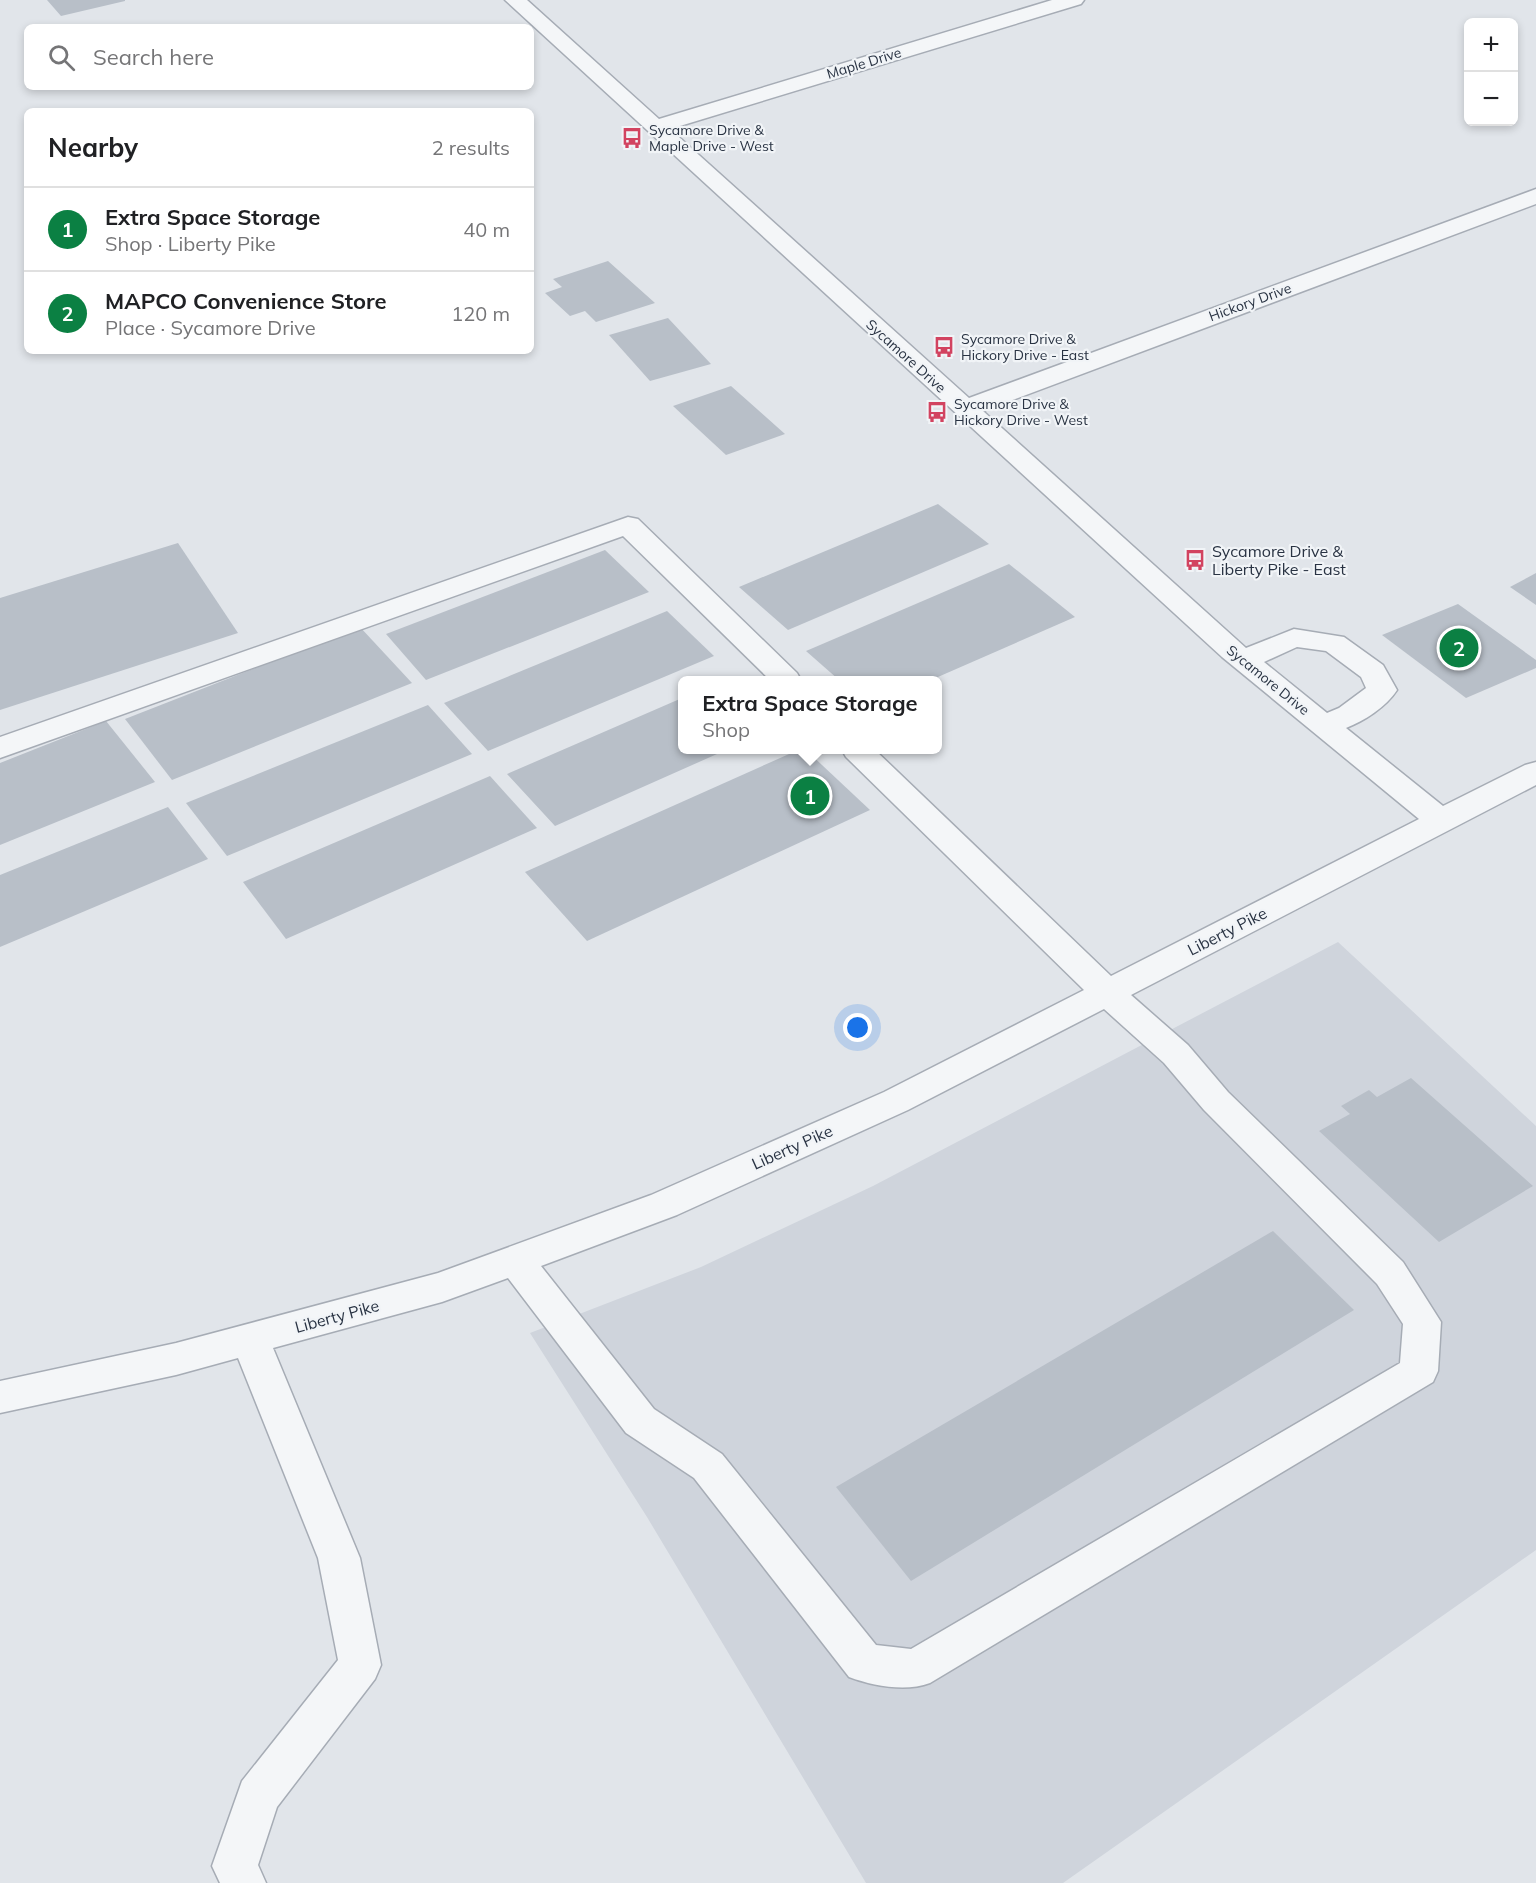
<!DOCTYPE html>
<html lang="en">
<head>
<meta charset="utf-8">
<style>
  :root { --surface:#fff; --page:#f2f2f2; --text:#202124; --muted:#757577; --line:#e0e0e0; --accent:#0b8043 }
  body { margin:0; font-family:Mulish,sans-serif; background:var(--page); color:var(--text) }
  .controls { position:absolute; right:18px; top:18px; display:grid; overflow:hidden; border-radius:9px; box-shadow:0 3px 9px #0003 }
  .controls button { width:54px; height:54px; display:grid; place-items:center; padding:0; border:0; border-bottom:2px solid var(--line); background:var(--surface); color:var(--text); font:30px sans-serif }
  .you { position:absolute; left:858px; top:1028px; width:21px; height:21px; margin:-15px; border:4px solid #fff; border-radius:50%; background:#1a73e8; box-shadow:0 0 0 9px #1a73e833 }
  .badge { display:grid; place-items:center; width:39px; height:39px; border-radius:50%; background:var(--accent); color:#fff; font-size:20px; font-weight:700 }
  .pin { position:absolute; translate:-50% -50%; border:3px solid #fff; box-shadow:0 2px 6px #0006 }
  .popup { position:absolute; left:678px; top:676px; width:264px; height:78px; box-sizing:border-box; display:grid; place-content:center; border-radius:9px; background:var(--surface); filter:drop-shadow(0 2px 4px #0005); font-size:20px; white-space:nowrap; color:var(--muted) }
  .popup b { font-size:22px; color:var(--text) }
  .popup::after { content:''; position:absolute; left:50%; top:100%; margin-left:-12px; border:12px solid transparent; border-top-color:var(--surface) }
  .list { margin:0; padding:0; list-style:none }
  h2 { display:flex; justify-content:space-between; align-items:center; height:78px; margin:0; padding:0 24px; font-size:26px }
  h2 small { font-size:20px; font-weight:400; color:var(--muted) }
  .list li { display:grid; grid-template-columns:39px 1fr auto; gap:18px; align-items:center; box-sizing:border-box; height:84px; padding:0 24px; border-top:2px solid var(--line) }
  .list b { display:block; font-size:22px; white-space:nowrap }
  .list p { margin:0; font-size:20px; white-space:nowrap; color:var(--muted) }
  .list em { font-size:20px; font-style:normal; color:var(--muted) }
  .icon { flex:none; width:33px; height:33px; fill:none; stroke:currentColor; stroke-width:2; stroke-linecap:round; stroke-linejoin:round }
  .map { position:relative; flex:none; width:1536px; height:1883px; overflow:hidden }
  .search { position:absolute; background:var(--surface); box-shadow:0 3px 9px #0003; left:24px; top:24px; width:510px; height:66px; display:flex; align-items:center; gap:15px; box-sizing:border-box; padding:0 21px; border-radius:9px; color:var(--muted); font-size:22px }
  .panel { position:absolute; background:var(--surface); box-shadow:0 3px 9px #0003; left:24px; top:108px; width:510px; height:246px; border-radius:9px }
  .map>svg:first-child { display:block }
  .built { fill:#cfd4dc }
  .building { fill:#b8bfc8 }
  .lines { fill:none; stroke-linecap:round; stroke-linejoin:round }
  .minor-casing { stroke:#a6acb5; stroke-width:3 }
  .minor { fill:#f4f6f8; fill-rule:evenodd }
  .labels { text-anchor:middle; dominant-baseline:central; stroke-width:4.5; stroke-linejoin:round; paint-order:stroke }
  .far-street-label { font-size:14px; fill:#293343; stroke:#f1f4f7 }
  .far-poi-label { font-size:14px; fill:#293343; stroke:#f1f4f7; text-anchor:start }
  .poi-label { font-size:16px; fill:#293343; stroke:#f1f4f7; text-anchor:start }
  .street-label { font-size:16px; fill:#293343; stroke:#f1f4f7 }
</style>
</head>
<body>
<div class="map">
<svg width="1536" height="1883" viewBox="0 0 1536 1883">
  <rect width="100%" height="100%" fill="#e1e5ea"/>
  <polygon class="built" points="1338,942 1536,1126 1536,1550 1063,1883 866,1883 647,1517 530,1333 701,1267 873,1186"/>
  <g class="building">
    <polygon points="47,0 125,0 125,1 61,16"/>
    <polygon points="608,261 655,303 596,322 585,311 570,316 545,293 562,287 553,279"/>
    <polygon points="668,318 711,364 650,381 609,335"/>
    <polygon points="731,386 785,434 726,455 673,406"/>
    <polygon points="938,504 989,544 788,630 739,587"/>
    <polygon points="178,543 238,633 0,710 0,598"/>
    <polygon points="605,550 649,592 426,680 386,634"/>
    <polygon points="1009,564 1075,617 931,680 839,680 806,651"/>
    <polygon points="1536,573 1536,605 1510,587"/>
    <polygon points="1458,604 1536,660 1536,668 1466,698 1382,635"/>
    <polygon points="667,611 714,656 488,751 444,703"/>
    <polygon points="360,627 412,683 172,780 125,719"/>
    <polygon points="682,698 682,750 726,750 555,826 507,774"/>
    <polygon points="428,705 472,754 227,856 186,803"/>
    <polygon points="106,721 155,782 0,845 0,763"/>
    <polygon points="798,750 806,750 870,810 587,941 525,872"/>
    <polygon points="490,776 537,828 286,939 243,882"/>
    <polygon points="168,807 208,859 0,947 0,875"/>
    <polygon points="1411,1078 1533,1186 1439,1242 1319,1131 1350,1114 1341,1106 1369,1090 1377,1097"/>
    <polygon points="1273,1231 1354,1310 911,1581 836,1487"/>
  </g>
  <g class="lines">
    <defs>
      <g id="minor">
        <path d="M505,0H527L659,119L1052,0H1084L1081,4L670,129L969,398L1536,189V204L983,411L1246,648L1294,629L1344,637L1383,665L1397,690C1386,707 1364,721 1346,728L1443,806L1525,765L1536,762V785L1131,995L1188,1045L1228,1092L1403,1262L1441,1322L1438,1371L1433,1382L930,1683C906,1692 873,1686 849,1677L694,1478L626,1433L508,1278L442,1302L273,1348L360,1558L381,1665L375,1679L277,1807L258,1865L266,1883H220L212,1866L242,1781L338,1660L318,1558L238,1358L176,1375L0,1413V1381L176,1343L438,1273L651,1195L884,1092L1084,990L846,757L842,750H875L1111,976L1419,819L1222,657ZM1297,647L1326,651L1361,677L1366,688L1339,708L1327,713L1264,662ZM1104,1009L1164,1063L1204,1110L1377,1284L1403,1324L1400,1363L911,1649L876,1645L722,1454L654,1409L541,1266L677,1215L908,1110Z"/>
        <polygon points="628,517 638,519 797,673 801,680 770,680 623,536 0,758 0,737"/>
      </g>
    </defs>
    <use href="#minor" class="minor-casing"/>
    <use href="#minor" class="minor"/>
  </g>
  <defs>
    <symbol id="bus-bare" viewBox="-9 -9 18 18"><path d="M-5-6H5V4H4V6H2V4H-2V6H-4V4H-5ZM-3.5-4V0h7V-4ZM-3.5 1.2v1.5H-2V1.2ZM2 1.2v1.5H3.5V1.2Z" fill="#d24360" stroke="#f1f4f7" stroke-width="2.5" paint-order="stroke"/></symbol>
  </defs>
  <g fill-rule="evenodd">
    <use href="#bus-bare" x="617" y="123" width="30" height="30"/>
    <use href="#bus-bare" x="929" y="332" width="30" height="30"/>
    <use href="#bus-bare" x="922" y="397" width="30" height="30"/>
    <use href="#bus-bare" x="1180" y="545" width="30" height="30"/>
  </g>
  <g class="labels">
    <g class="far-street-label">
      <text transform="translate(864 63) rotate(-17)">Maple Drive</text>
      <text transform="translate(1250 302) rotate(-20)">Hickory Drive</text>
      <text transform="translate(906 356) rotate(42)">Sycamore Drive</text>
      <text transform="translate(1268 680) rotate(39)">Sycamore Drive</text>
    </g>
    <g class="far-poi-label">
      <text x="649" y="130">Sycamore Drive &amp;<tspan x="649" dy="16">Maple Drive - West</tspan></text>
      <text x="961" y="339">Sycamore Drive &amp;<tspan x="961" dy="16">Hickory Drive - East</tspan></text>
      <text x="954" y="404">Sycamore Drive &amp;<tspan x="954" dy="16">Hickory Drive - West</tspan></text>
    </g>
    <g class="poi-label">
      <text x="1212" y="551">Sycamore Drive &amp;<tspan x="1212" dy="18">Liberty Pike - East</tspan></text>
    </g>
    <g class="street-label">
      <text transform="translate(1227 931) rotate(-27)">Liberty Pike</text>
      <text transform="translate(792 1147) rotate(-24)">Liberty Pike</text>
      <text transform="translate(337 1316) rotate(-15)">Liberty Pike</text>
    </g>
  </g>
</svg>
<div class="controls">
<button>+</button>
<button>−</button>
</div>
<div class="you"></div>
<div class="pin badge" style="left:810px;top:796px">1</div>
<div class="popup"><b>Extra Space Storage</b>Shop</div>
<div class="pin badge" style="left:1459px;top:648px">2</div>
<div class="search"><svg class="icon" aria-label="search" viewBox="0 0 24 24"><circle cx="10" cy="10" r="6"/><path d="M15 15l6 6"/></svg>Search here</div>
<section class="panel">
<h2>Nearby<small>2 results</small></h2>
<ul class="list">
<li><span class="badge">1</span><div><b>Extra Space Storage</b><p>Shop · Liberty Pike</p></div><em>40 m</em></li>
<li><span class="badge">2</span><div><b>MAPCO Convenience Store</b><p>Place · Sycamore Drive</p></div><em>120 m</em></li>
</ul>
</section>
</div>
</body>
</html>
